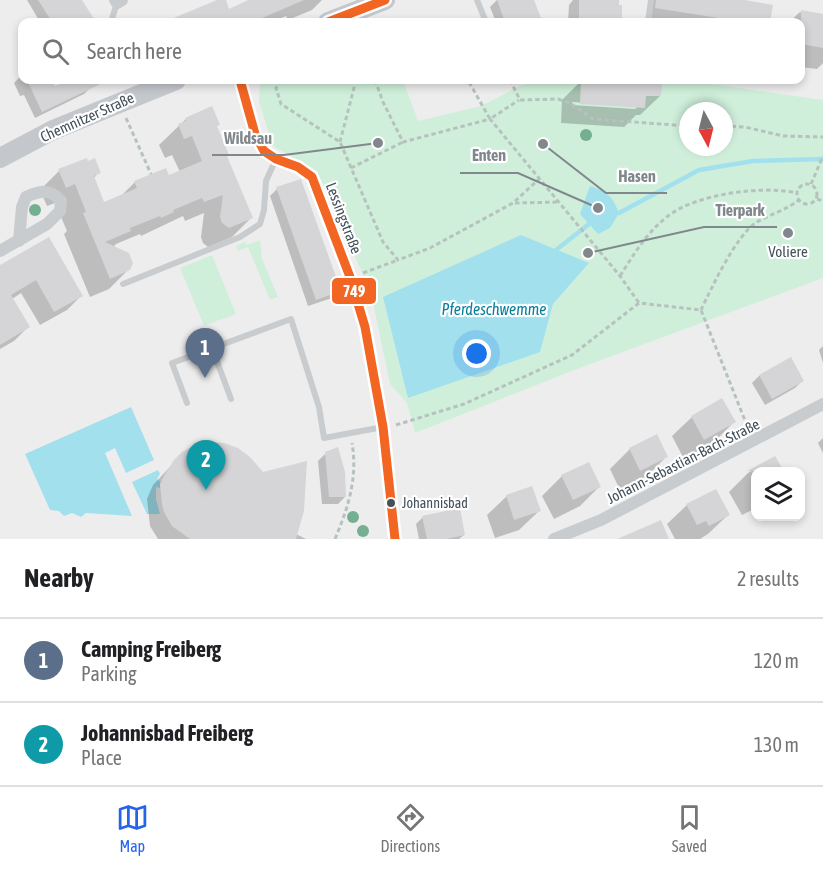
<!DOCTYPE html>
<html lang="en">
<head>
<meta charset="utf-8">
<style>
	body { margin:0; font-family:"Asap Condensed",sans-serif; background:#f6f6f6; color:#202124 }
	.controls { position:absolute; right:18px; bottom:18px; display:grid; overflow:hidden; border-radius:12px; box-shadow:0 3px 9px #0003 }
	.controls button { width:54px; height:54px; display:grid; place-items:center; padding:0; border:0; border-bottom:2px solid #e0e0e0; background:#fff; color:#202124; font:30px sans-serif }
	.compass { position:absolute; left:679px; top:102px; width:54px; height:54px; border-radius:50%; background:#fff; box-shadow:0 3px 9px #0003; rotate:173deg }
	.you { position:absolute; left:477px; top:354px; width:21px; height:21px; margin:-15px; border:4px solid #fff; border-radius:50%; background:#1a73e8; box-shadow:0 0 0 9px #1a73e833 }
	.badge { display:grid; place-items:center; width:39px; height:39px; border-radius:50%; background:#2563eb; color:#fff; font-size:20px; font-weight:700 }
	.pin { position:absolute; translate:-50% -50px; filter:drop-shadow(0 2px 3px #0008) }
	.pin::after { content:''; position:absolute; top:32px; width:21px; height:18px; background:inherit; clip-path:polygon(0 0,100% 0,50% 100%) }
	.list { margin:0; padding:0; list-style:none }
	h2 { display:flex; justify-content:space-between; align-items:center; height:78px; margin:0; padding:0 24px; font-size:26px }
	h2 small { font-size:20px; font-weight:400; color:#757577 }
	.list li { display:grid; grid-template-columns:39px 1fr auto; gap:18px; align-items:center; box-sizing:border-box; height:84px; padding:0 24px; border-top:2px solid #e0e0e0 }
	.list b { display:block; font-size:22px; white-space:nowrap }
	.list p { margin:0; font-size:20px; white-space:nowrap; color:#757577 }
	.list em { font-size:20px; font-style:normal; color:#757577 }
	.icon { flex:none; width:33px; height:33px; fill:none; stroke:currentColor; stroke-width:2; stroke-linecap:round; stroke-linejoin:round }
	.map { position:relative; flex:none; width:823px; height:539px; overflow:hidden }
	.search { position:absolute; background:#fff; box-shadow:0 3px 9px #0003; left:18px; right:18px; top:18px; height:66px; display:flex; align-items:center; gap:15px; box-sizing:border-box; padding:0 21px; border-radius:12px; color:#757577; font-size:22px }
	.sheet { height:246px; background:#fff }
	nav { display:flex; justify-content:space-around; align-items:center; box-sizing:border-box; height:84px; border-top:2px solid #e0e0e0; background:#fff; font-size:16px; color:#757577 }
	nav a { display:grid; justify-items:center; gap:3px }
	nav .on { color:#2563eb }
	.map>svg:first-child { display:block }
</style>
</head>
<body>
<div class="map">
<svg width="823" height="539" viewBox="0 0 823 539">
	<rect width="100%" height="100%" fill="#eeeded"/>
	<g fill="#d0efdb" fill-rule="evenodd">
		<path d="M 260,80 L 403,80 L 418,121 L 481,106 L 522,85 L 557,80 L 683,80 L 823,100 L 823,278 L 577,369 L 415,433 L 407,403 L 390,384 L 371,293 L 317,171 L 273,146 L 259,102 ZM 688,111 L 724,111 L 724,147 L 688,147 Z"/>
		<polygon points="260,240 262,259 278,297 270,300 248,247 238,251 236,246 245,242 247,245"/>
		<polygon points="212,255 236,314 204,326 180,268"/>
	</g>
	<g fill="#a2e0ee">
		<path d="M 590,186 C 608,192 612,196 619,213 L 610,228 L 598,234 L 580,214 Z"/>
		<polygon points="521,235 589,263 553,304 540,352 408,398 383,297"/>
		<polygon points="131,407 154,460 126,473 115,448 105,453 132,516 86,513 81,517 72,513 64,516 59,511 50,510 25,454"/>
		<polygon points="158,470 160,474 157,479 161,482 160,488 156,487 156,499 160,514 147,514 132,482"/>
	</g>
	<g fill="#0003" fill-rule="evenodd">
		<polygon points="27,0 81,0 94,22 40,22"/>
		<polygon points="221,0 224,0 228,11 251,0 322,0 312,10 288,20 286,16 272,22 169,22"/>
		<polygon points="497,0 533,0 539,17 534,22 496,22 490,7"/>
		<polygon points="573,0 617,0 617,6 621,6 620,22 568,22 569,5"/>
		<polygon points="649,0 736,0 771,6 768,22 645,22"/>
		<polygon points="800,12 823,16 823,63 817,69 800,67 800,22 789,22"/>
		<polygon points="22,75 22,80 50,80 54,88 71,80 88,80 91,87 84,94 35,118 24,95 20,96 14,83"/>
		<path d="M 582,80 L 660,96 L 640,115 L 636,115 L 624,127 L 561,123 L 562,100 ZM 572,102 L 638,106 L 635,109 L 572,105 Z"/>
		<polygon points="186,119 216,126 226,156 251,218 232,237 208,247 203,243 201,237 204,213 185,221 183,216 141,236 140,234 116,244 113,247 129,269 109,289 90,297 64,234 67,231 55,203 47,206 40,190 59,171 99,172 93,179 104,204 121,196 135,182 168,177 180,172 172,155 165,158 159,145"/>
		<polygon points="277,189 339,291 332,298 308,306 270,196"/>
		<polygon points="0,267 81,296 67,310 40,325 21,293 12,299 28,327 14,341 0,349"/>
		<polygon points="823,346 823,363 819,350"/>
		<polygon points="790,359 802,381 795,388 765,405 752,383 759,376"/>
		<polygon points="692,417 734,422 715,441 684,459 672,436"/>
		<polygon points="823,438 823,453 818,443"/>
		<polygon points="630,449 666,457 646,477 620,490 610,469"/>
		<polygon points="183,453 296,534 306,539 158,539 150,526 147,499 153,485"/>
		<polygon points="325,454 345,497 338,504 322,504 318,461"/>
		<polygon points="774,458 782,472 756,472 756,508 742,515 729,492 748,473"/>
		<polygon points="562,476 599,487 580,506 554,519 542,496"/>
		<polygon points="507,496 539,511 519,530 495,538 487,515"/>
		<polygon points="687,505 728,515 708,534 700,539 675,539 667,524"/>
		<polygon points="423,517 464,535 459,539 419,539 416,524"/>
	</g>
	<g fill="none" stroke-linecap="round" stroke-linejoin="round">
		<g stroke="#a2e0ee" stroke-width="4.5">
			<polyline points="619,213 699,170 753,161 823,159"/>
			<polyline points="556,250 589,224"/>
		</g>
	</g>
	<g fill="#d5d5d7">
		<polygon points="38,0 82,0 96,22 52,22"/>
		<polygon points="217,0 226,0 229,9 248,0 304,0 253,22 164,22"/>
		<polygon points="497,0 534,0 541,18 528,22 505,22"/>
		<polygon points="579,0 619,0 619,5 622,5 622,22 579,22"/>
		<polygon points="656,0 745,0 773,5 770,22 724,22 725,19 655,8"/>
		<polygon points="801,10 823,14 823,48 801,44"/>
		<polygon points="27,80 52,80 55,86 68,80 109,80 42,112"/>
		<polygon points="581,80 662,84 661,96 646,96 645,108 580,104"/>
		<polygon points="212,106 220,125 217,126 229,155 227,156 253,218 229,228 222,223 220,217 223,195 204,202 202,198 173,210 174,212 161,218 160,216 130,228 131,231 105,242 129,253 133,263 130,270 110,279 83,213 86,212 75,184 66,188 58,169 87,158 88,161 95,158 101,173 94,176 104,202 137,188 134,181 166,168 169,175 202,161 192,136 184,139 178,124 186,121 185,118"/>
		<polygon points="301,179 341,291 316,300 276,187"/>
		<polygon points="49,237 83,296 54,312 36,280 11,295 30,327 0,345 0,265"/>
		<polygon points="791,357 804,381 772,399 759,375"/>
		<polygon points="722,398 736,422 704,440 691,416"/>
		<polygon points="657,434 668,457 640,471 629,448"/>
		<polygon points="206,442 224,443 238,448 250,457 263,472 307,461 304,511 296,539 190,539 172,526 164,512 162,504 160,484 164,476 174,460 182,452 191,447"/>
		<polygon points="338,447 345,472 346,497 329,497 325,452"/>
		<polygon points="775,456 784,471 747,471"/>
		<polygon points="589,462 601,487 573,500 561,475"/>
		<polygon points="532,486 541,511 514,520 506,495"/>
		<polygon points="716,489 730,515 709,526 706,521 697,525 686,504"/>
		<polygon points="460,508 465,535 446,539 427,539 422,516"/>
		<polygon points="661,520 669,539 617,539"/>
	</g>
	<g fill="none" stroke-linecap="round" stroke-linejoin="round">
		<g stroke="#b6c2be" stroke-width="3" stroke-dasharray="4.5 3" stroke-linecap="butt">
			<polyline points="281,80 276,88 281,104 340,142 383,242 398,260 430,248 513,203 539,179"/>
			<polyline points="375,80 383,102 403,142 490,119 620,276 639,303"/>
			<polyline points="476,80 469,82 490,119 519,100"/>
			<polyline points="510,80 520,100 558,99 570,103 593,119 688,126"/>
			<polyline points="126,118 151,174"/>
			<polyline points="724,126 745,127 783,136 823,137"/>
			<polyline points="340,142 356,80"/>
			<polyline points="351,168 403,142"/>
			<circle cx="807" cy="194" r="10"/>
			<polyline points="811,184 823,156"/>
			<polyline points="817,199 823,201"/>
			<polyline points="515,203 559,202"/>
			<polyline points="363,273 398,260"/>
			<path d="M 620,276 C 634,254 647,232 668,216 C 696,194 763,185 797,193"/>
			<path d="M 701,310 C 712,287 736,235 757,222 C 771,214 786,210 799,200"/>
			<polyline points="396,425 464,404 572,355 639,303 701,310 748,428"/>
			<path d="M 335,539 C 348,508 358,478 352,443"/>
		</g>
		<g stroke="#c9ccce" stroke-width="6">
			<polyline points="477,0 486,22"/>
			<polyline points="111,22 117,3"/>
			<polyline points="648,22 651,0"/>
			<polyline points="123,284 240,237 260,224 264,210 266,181 276,159"/>
			<polyline points="212,348 231,399"/>
			<polyline points="187,403 172,363 291,319 319,407 324,438 383,427"/>
		</g>
		<g stroke="#c9ccce" stroke-width="12">
			<polyline points="115,0 117,3 122,0"/>
			<polyline points="240,80 255,134 264,151 276,159 298,167 312,177 350,277 365,327 383,427 395,539"/>
			<path d="M 0,251 L 47,224 L 60,211 L 61,201 C 50,188 39,191 26,197 L 22,207 L 19,241"/>
			<polyline points="554,539 601,520 823,404"/>
		</g>
		<g stroke="#c4c8cc" stroke-width="20">
			<polyline points="328,22 385,0"/>
			<polyline points="0,158 53,130 176,80"/>
		</g>
		<g stroke="#fff" stroke-width="14">
			<g id="bus-1">
				<polyline points="328,22 385,0"/>
				<polyline points="240,80 255,134 264,151 276,159 298,167 312,177 350,277 365,327 383,427 395,539"/>
			</g>
		</g>
		<use href="#bus-1" stroke="#f26522" stroke-width="9"/>
	</g>
	<g fill="#75af91">
		<circle cx="586" cy="135" r="6"/>
		<circle cx="35" cy="210" r="6"/>
		<circle cx="353" cy="517" r="6"/>
		<circle cx="363" cy="531" r="6"/>
	</g>
	<circle fill="#80878d" stroke="#fff" stroke-width="2" cx="788" cy="233" r="6"/>
	<circle fill="#44505a" stroke="#fff" stroke-width="2" cx="391" cy="503" r="5"/>
	<g text-anchor="middle" dominant-baseline="central" stroke-width="4.5" stroke-linejoin="round" paint-order="stroke">
		<g font-size="14" fill="#44505a" stroke="#fff" text-anchor="start">
			<text x="402" y="503">Johannisbad</text>
		</g>
		<g font-size="15" fill="#44505a" stroke="#fff">
			<text transform="translate(87 117) rotate(-24)">Chemnitzer Straße</text>
			<text transform="translate(344 218) rotate(69)">Lessingstraße</text>
			<text transform="translate(683 461) rotate(-27)">Johann-Sebastian-Bach-Straße</text>
		</g>
		<g font-size="15" fill="#44505a" stroke="#fff">
			<text x="788" y="251">Voliere</text>
		</g>
		<g font-size="16" font-style="italic" fill="#077f9b" stroke="#fff">
			<text x="494" y="309">Pferdeschwemme</text>
		</g>
	</g>
	<path fill="none" stroke="#80878d" stroke-width="2" d="M378 143L284 155H212M598 208L518 173H460M543 144L606 193H667M588 253L704 227H777"/>
	<g fill="#80878d" stroke="#fff" stroke-width="2">
		<circle cx="378" cy="143" r="6"/>
		<circle cx="598" cy="208" r="6"/>
		<circle cx="543" cy="144" r="6"/>
		<circle cx="588" cy="253" r="6"/>
	</g>
	<g font-size="16" text-anchor="middle" font-weight="bold" fill="#80878d" stroke="#fff" stroke-width="4.5" stroke-linejoin="round" paint-order="stroke">
		<text x="248" y="144">Wildsau</text>
		<text x="489" y="161">Enten</text>
		<text x="637" y="182">Hasen</text>
		<text x="740" y="216">Tierpark</text>
	</g>
	<rect stroke="#fff" stroke-width="2" x="331" y="277" width="46" height="28" rx="6" fill="#f26522"/>
	<g font-size="16" text-anchor="middle" font-weight="bold" fill="#fff">
		<text x="354" y="297">749</text>
	</g>
</svg>
<div class="controls">
<button><svg class="icon" aria-label="layers" viewBox="0 0 24 24"><path d="M12 4l9 5-9 5-9-5zM3 14l9 5 9-5"/></svg></button>
</div>
<svg class="compass" viewBox="-18 -18 36 36"><path d="M0-13l5 13h-10z" fill="#e53935"/><path d="M0 13l5-13h-10z" fill="#757577"/></svg>
<div class="you"></div>
<div class="pin badge" style="left:205px;top:378px;background:#5c6f8a">1</div>
<div class="pin badge" style="left:206px;top:490px;background:#0f9aa8">2</div>
<div class="search"><svg class="icon" aria-label="search" viewBox="0 0 24 24"><circle cx="10" cy="10" r="6"/><path d="M15 15l6 6"/></svg>Search here</div>
</div>
<section class="sheet">
<h2>Nearby<small>2 results</small></h2>
<ul class="list">
<li><span class="badge" style="background:#5c6f8a">1</span><div><b>Camping Freiberg</b><p>Parking</p></div><em>120 m</em></li>
<li><span class="badge" style="background:#0f9aa8">2</span><div><b>Johannisbad Freiberg</b><p>Place</p></div><em>130 m</em></li>
</ul>
</section>
<nav>
<a class="on"><svg class="icon" aria-label="map" viewBox="0 0 24 24"><path d="M3 6l6-2 6 2 6-2v14l-6 2-6-2-6 2zM9 4v14M15 6v14"/></svg>Map</a>
<a><svg class="icon" aria-label="directions" viewBox="0 0 24 24"><path d="M12 3l9 9-9 9-9-9zM9 14v-3h6M13 9l2 2-2 2"/></svg>Directions</a>
<a><svg class="icon" aria-label="saved" viewBox="0 0 24 24"><path d="M7 4h10v16l-5-4-5 4z"/></svg>Saved</a>
</nav>
</body>
</html>
